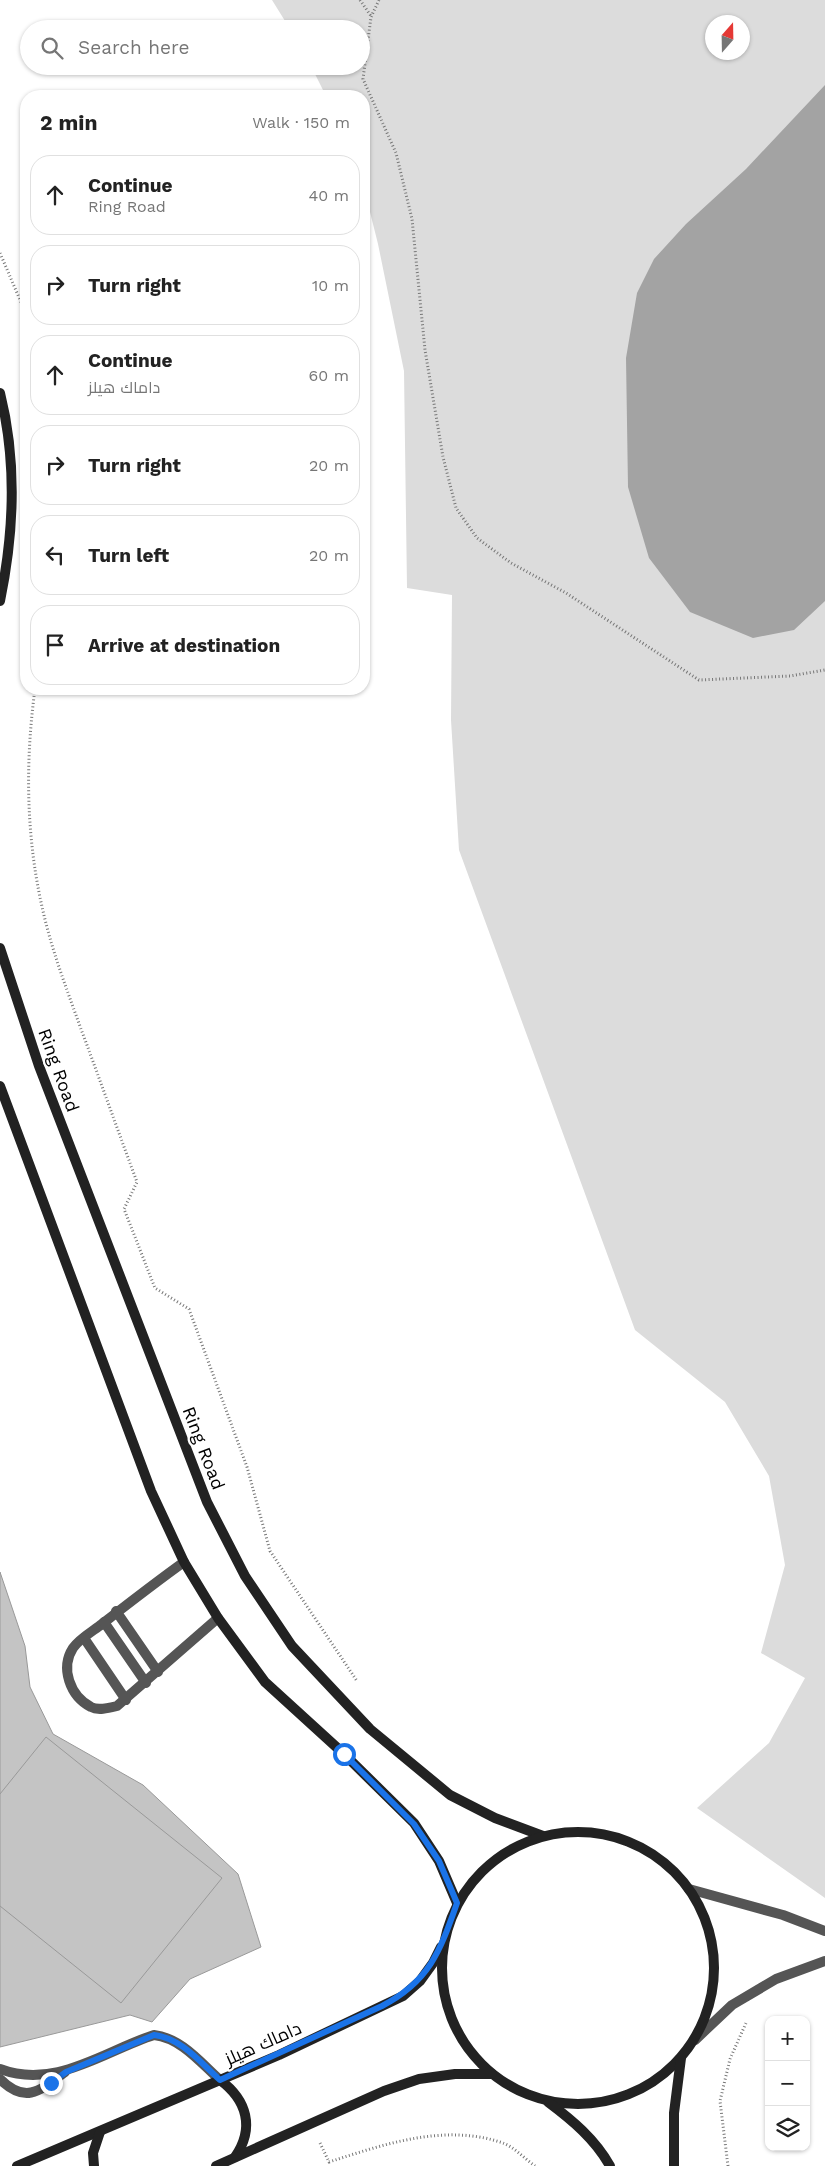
<!DOCTYPE html>
<html lang="en">
<head>
<meta charset="utf-8">
<style>
	body { margin:0; font-family:"Work Sans",Cairo,sans-serif; background:#f2f2f2; color:#222 }
	.controls { position:absolute; right:15px; bottom:15px; display:grid; overflow:hidden; border-radius:10px; box-shadow:0 1px 4px #0004 }
	.controls button { width:45px; height:45px; display:grid; place-items:center; padding:0; border:0; border-bottom:1px solid #e0e0e0; background:#fff; color:#222; font:25px sans-serif }
	.compass { position:absolute; left:705px; top:15px; width:45px; height:45px; border-radius:50%; background:#fff; box-shadow:0 1px 4px #0004; rotate:20deg }
	.stop { position:absolute; width:15px; height:15px; margin:-11px; border:4px solid #1a73e8; border-radius:50%; background:#fff }
	.stop.end { background:#1a73e8; border-color:#fff; box-shadow:0 1px 5px #0008 }
	.list { margin:0; padding:0; list-style:none }
	h2 { display:flex; justify-content:space-between; align-items:center; height:65px; margin:0; padding:0 20px; font-size:21px }
	h2 small { font-size:16px; font-weight:400; color:#767676 }
	.list li { display:grid; grid-template-columns:32px 1fr auto; gap:15px; align-items:center; box-sizing:border-box; height:80px; margin:0 10px 10px; padding:0 10px; border:1px solid #e0e0e0; border-radius:20px }
	.list b { display:block; font-size:19px; white-space:nowrap }
	.list p { margin:0; font-size:16px; white-space:nowrap; color:#767676 }
	.list em { font-size:16px; font-style:normal; color:#767676 }
	.icon { flex:none; width:28px; height:28px; fill:none; stroke:currentColor; stroke-width:2; stroke-linecap:round; stroke-linejoin:round }
	.map { position:relative; flex:none; width:825px; height:2166px; overflow:hidden }
	.search { position:absolute; background:#fff; box-shadow:0 1px 4px #0004; left:20px; top:20px; width:350px; height:55px; display:flex; align-items:center; gap:12px; box-sizing:border-box; padding:0 18px; border-radius:28px; color:#767676; font-size:19px }
	.panel { position:absolute; background:#fff; box-shadow:0 1px 4px #0004; left:20px; top:90px; width:350px; height:605px; border-radius:20px }
	.map>svg:first-child { display:block }
</style>
</head>
<body>
<div class="map">
<svg width="825" height="2166" viewBox="0 0 825 2166">
	<rect width="100%" height="100%" fill="#fff"/>
	<path fill="#dcdcdc" fill-rule="evenodd" d="M 272,0 L 825,0 L 825,1898 L 697,1808 L 769,1743 L 805,1678 L 761,1653 L 785,1565 L 769,1476 L 725,1402 L 635,1330 L 459,850 L 451,720 L 452,595 L 407,588 L 404,371 L 378,244 L 364,188 L 364,96 L 326,96 L 311,66 L 361,66 L 361,29 L 290,29 ZM 712,22 L 742,22 L 742,52 L 712,52 Z"/>
	<polygon fill="#a3a3a3" points="825,85 825,601 794,630 753,638 690,612 649,558 628,487 626,358 637,293 654,259 686,224 746,169"/>
	<g fill="#c4c4c4" stroke="#999">
		<polygon points="0,1572 25,1646 30,1687 53,1734 143,1785 238,1874 261,1947 190,1979 152,2022 130,2015 0,2047"/>
		<polygon points="46,1737 222,1878 121,2003 0,1906 0,1794"/>
	</g>
	<g fill="none" stroke-linecap="round" stroke-linejoin="round">
		<g stroke="#777" stroke-width="3" stroke-dasharray="1 2.5" stroke-linecap="butt">
			<polyline points="360,0 371,16"/>
			<polyline points="379,0 371,17 363,79 396,153 412,219 425,350 443,457 456,508 477,538 511,563 566,593 699,680 790,676 825,670"/>
			<polyline points="0,253 26,314"/>
			<path d="M 35,689 C 25,763 26,838 43,911 C 52,951 67,990 81,1029 C 100,1080 118,1131 137,1182 L 124,1209 L 155,1288 L 189,1309 L 247,1467 L 270,1551 L 357,1681"/>
			<path d="M 320,2143 L 329,2162 C 385,2144 445,2123 503,2143 C 514,2147 525,2159 535,2166"/>
			<polyline points="728,2166 720,2101 730,2059 746,2023"/>
		</g>
		<g stroke="#555" stroke-width="10">
			<path d="M 184,1562 C 156,1582 129,1603 102,1624 C 93,1631 79,1639 73,1648 C 60,1668 70,1696 91,1707 C 98,1711 109,1708 117,1706 L 218,1618"/>
			<polyline points="116,1611 158,1672"/>
			<polyline points="104,1622 146,1683"/>
			<polyline points="84,1638 126,1700"/>
			<path d="M 0,2069 C 55,2090 104,2051 154,2035 C 181,2038 200,2062 220,2080"/>
			<path d="M 0,2079 C 26,2105 41,2090 65,2072"/>
		</g>
		<g stroke="#555" stroke-width="10">
			<polyline points="689,1889 783,1915 825,1931"/>
			<polyline points="695,2040 732,2005 776,1979 825,1961"/>
		</g>
		<g stroke="#222" stroke-width="10">
			<path d="M 0,393 C 17,461 14,533 0,601"/>
			<polyline points="0,948 39,1066 207,1502 245,1576 292,1646 370,1729 450,1795 495,1818 543,1836"/>
			<polyline points="0,1086 151,1491 184,1562 218,1618 265,1682 344,1754 414,1823 439,1861 457,1903"/>
			<circle cx="578" cy="1968" r="136"/>
			<path d="M 220,2080 C 247,2100 255,2128 235,2157"/>
			<path d="M 548,2102 C 572,2120 595,2139 610,2166"/>
			<polyline points="17,2166 279,2055 382,2006 403,1996 420,1981 433,1963 441,1947"/>
			<polyline points="94,2166 93,2153 100,2132"/>
			<polyline points="216,2166 384,2091 419,2079 455,2074 492,2074"/>
			<polyline points="674,2166 674,2113 681,2058"/>
		</g>
	</g>
	<g fill="none" stroke-linecap="round" stroke-linejoin="round">
		<path stroke="#1a73e8" stroke-width="6" d="M 51,2083 L 66,2072 L 154,2035 C 181,2038 200,2062 220,2080 L 382,2006 C 430,1981 440,1951 457,1903 L 439,1861 L 414,1824 L 344,1754"/>
	</g>
	<g text-anchor="middle" dominant-baseline="central" stroke-width="4.5" stroke-linejoin="round" paint-order="stroke">
		<g font-size="18" fill="#000" stroke="#fff">
			<text transform="translate(59 1070) rotate(70)">Ring Road</text>
			<text transform="translate(204 1448) rotate(69)">Ring Road</text>
			<text transform="translate(263 2043) rotate(-24)">داماك هيلز</text>
		</g>
	</g>
</svg>
<div class="controls">
<button>+</button>
<button>−</button>
<button><svg class="icon" aria-label="layers" viewBox="0 0 24 24"><path d="M12 4l9 5-9 5-9-5zM3 14l9 5 9-5"/></svg></button>
</div>
<svg class="compass" viewBox="-18 -18 36 36"><path d="M0-13l5 13h-10z" fill="#e53935"/><path d="M0 13l5-13h-10z" fill="#767676"/></svg>
<div class="stop" style="left:344px;top:1754px"></div>
<div class="stop end" style="left:51px;top:2083px"></div>
<div class="search"><svg class="icon" aria-label="search" viewBox="0 0 24 24"><circle cx="10" cy="10" r="6"/><path d="M15 15l6 6"/></svg>Search here</div>
<section class="panel">
<h2>2 min<small>Walk · 150 m</small></h2>
<ul class="list">
<li><svg class="icon" aria-label="ahead" viewBox="0 0 24 24"><path d="M12 20V5M6 11l6-6 6 6"/></svg><div><b>Continue</b><p>Ring Road</p></div><em>40 m</em></li>
<li><svg class="icon" aria-label="right" viewBox="0 0 24 24"><path d="M7 20v-9h11M14 6l5 5-5 5"/></svg><div><b>Turn right</b></div><em>10 m</em></li>
<li><svg class="icon" aria-label="ahead" viewBox="0 0 24 24"><path d="M12 20V5M6 11l6-6 6 6"/></svg><div><b>Continue</b><p>داماك هيلز</p></div><em>60 m</em></li>
<li><svg class="icon" aria-label="right" viewBox="0 0 24 24"><path d="M7 20v-9h11M14 6l5 5-5 5"/></svg><div><b>Turn right</b></div><em>20 m</em></li>
<li><svg class="icon" aria-label="left" viewBox="0 0 24 24"><path d="M17 20v-9H6M10 6l-5 5 5 5"/></svg><div><b>Turn left</b></div><em>20 m</em></li>
<li><svg class="icon" aria-label="arrive" viewBox="0 0 24 24"><path d="M6 21V4h12l-3 4 3 4H6"/></svg><div><b>Arrive at destination</b></div></li>
</ul>
</section>
</div>
</body>
</html>
